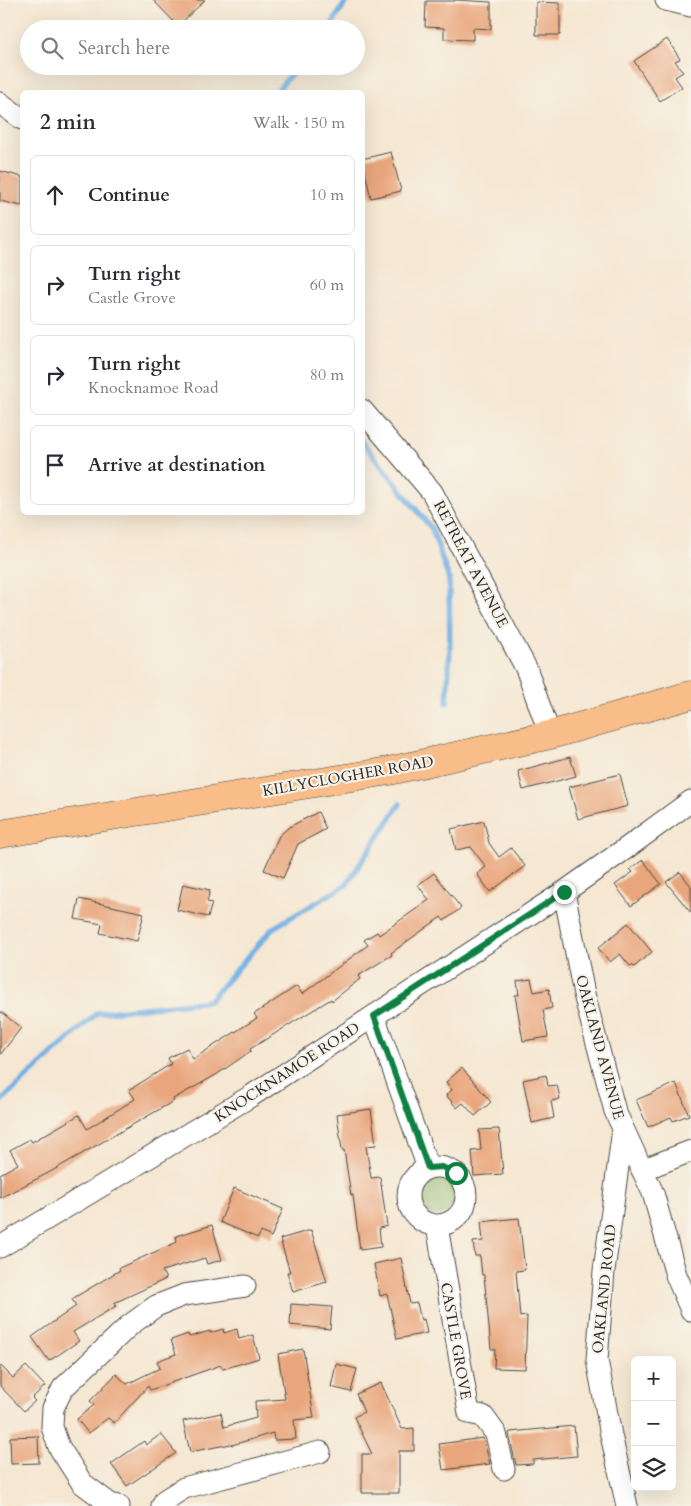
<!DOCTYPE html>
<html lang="en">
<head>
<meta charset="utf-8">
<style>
	body { margin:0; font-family:Cardo,serif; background:#f2f2f3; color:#2b2b33 }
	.controls { position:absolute; right:15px; bottom:15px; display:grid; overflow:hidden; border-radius:8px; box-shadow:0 5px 20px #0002 }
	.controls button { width:45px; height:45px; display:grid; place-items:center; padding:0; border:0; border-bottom:1px solid #e1e1e2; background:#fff; color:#2b2b33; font:25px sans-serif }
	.stop { position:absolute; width:15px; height:15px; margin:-11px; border:4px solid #0b8043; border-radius:50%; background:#fff }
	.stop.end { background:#0b8043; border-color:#fff; box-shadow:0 1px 5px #0008 }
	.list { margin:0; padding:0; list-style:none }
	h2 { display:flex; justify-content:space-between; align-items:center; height:65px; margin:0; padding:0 20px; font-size:21px }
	h2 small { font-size:16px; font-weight:400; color:#7c7c81 }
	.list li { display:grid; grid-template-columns:32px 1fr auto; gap:15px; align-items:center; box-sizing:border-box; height:80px; margin:0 10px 10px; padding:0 10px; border:1px solid #e1e1e2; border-radius:8px }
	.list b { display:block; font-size:19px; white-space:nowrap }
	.list p { margin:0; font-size:16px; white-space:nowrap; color:#7c7c81 }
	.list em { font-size:16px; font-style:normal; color:#7c7c81 }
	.icon { flex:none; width:28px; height:28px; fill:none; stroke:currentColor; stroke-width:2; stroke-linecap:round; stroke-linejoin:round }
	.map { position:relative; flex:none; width:691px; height:1506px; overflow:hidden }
	.search { position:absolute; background:#fff; box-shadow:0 5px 20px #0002; left:20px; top:20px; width:345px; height:55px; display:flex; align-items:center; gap:12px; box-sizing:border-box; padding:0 18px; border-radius:28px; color:#7c7c81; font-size:19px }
	.panel { position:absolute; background:#fff; box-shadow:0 5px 20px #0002; left:20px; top:90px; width:345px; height:425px; border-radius:8px }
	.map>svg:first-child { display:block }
</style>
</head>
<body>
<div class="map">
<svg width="691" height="1506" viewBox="0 0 691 1506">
	<rect width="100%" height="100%" fill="#f7f3e8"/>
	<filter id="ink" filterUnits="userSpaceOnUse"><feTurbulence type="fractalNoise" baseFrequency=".02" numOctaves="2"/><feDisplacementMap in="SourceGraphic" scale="10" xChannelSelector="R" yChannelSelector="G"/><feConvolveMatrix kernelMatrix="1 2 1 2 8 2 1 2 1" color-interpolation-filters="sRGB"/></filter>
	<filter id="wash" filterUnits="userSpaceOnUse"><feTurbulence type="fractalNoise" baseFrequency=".0096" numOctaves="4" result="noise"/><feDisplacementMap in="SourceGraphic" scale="20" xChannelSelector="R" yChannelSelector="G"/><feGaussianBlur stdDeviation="1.12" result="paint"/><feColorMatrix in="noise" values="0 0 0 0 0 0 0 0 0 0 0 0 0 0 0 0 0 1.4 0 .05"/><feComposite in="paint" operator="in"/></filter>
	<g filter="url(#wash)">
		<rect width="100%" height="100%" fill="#f5e7d1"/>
		<circle fill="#8bb369" stroke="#5b6f4a" cx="436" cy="1196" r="19"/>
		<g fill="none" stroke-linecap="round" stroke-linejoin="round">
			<g stroke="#72b0e4" stroke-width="5.5">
				<polyline points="329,29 347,0"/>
				<polyline points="276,92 298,66"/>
				<polyline points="362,442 432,529 449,579 450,649 447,703"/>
				<polyline points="0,1102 97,1013 209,1001 273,928 346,885 400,804"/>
			</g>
		</g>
		<g id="blocks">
			<g fill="#e9a67b">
				<polygon points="153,0 205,0 178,26"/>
				<polygon points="455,0 491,2 491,29 473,28 473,40 444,39 444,28 425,27 426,1 455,1"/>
				<polygon points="536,2 560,3 560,35 536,35"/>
				<polygon points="667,39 680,59 675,61 683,72 675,77 682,87 660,101 634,61"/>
				<polygon points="391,152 401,191 371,198 362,159"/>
				<polygon points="0,171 22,177 22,206 0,201"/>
				<polygon points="570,757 576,776 523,790 518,771"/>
				<polygon points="620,774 628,806 578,819 569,787"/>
				<polygon points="318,812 326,829 298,844 283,878 264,870 279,836 289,827"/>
				<polygon points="484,821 489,843 499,857 511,848 525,866 490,892 477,874 486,867 471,847 456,850 451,829"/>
				<polygon points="643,860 661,884 631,906 615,885 633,872 630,869"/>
				<polygon points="680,872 691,886 691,913 666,882"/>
				<polygon points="434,873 461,908 444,921 441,917 391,953 392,955 358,976 360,979 332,1001 331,999 250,1049 251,1051 216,1075 173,1099 174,1101 50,1172 0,1198 0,1174 18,1164 10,1150 30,1139 32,1142 79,1115 87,1129 135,1099 129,1090 171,1064 168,1058 187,1048 193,1059 257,1018 254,1014 297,986 302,994 368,945 364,940 377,932 379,935 429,900 418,885"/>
				<polygon points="183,884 210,890 207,902 212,903 208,917 177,910"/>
				<polygon points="79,899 144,913 137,941 100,933 102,924 75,919"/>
				<polygon points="628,923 652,952 634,967 632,965 630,966 620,954 610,962 598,948"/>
				<polygon points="531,979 534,992 549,989 552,1008 543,1010 548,1037 523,1041 515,995 519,995 517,981"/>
				<polygon points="0,1011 21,1028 0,1055"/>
				<polygon points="462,1068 491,1102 475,1116 463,1103 457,1108 446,1095 452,1090 446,1082"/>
				<polygon points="546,1075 548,1086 557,1085 560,1099 551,1101 554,1118 532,1123 523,1080"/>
				<polygon points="676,1083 689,1115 673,1121 671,1117 648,1127 636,1100"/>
				<polygon points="371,1109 376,1145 366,1146 371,1178 380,1177 387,1226 379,1228 381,1247 360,1250 353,1195 351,1195 344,1150 342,1150 337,1114"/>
				<polygon points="499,1129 503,1174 474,1176 472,1151 481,1150 479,1130"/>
				<polygon points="234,1188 283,1209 271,1237 261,1232 258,1238 220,1222"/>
				<polygon points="519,1218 525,1270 516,1271 520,1317 527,1316 525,1369 494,1368 495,1349 491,1349 484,1275 482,1275 480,1256 475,1256 473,1242 483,1241 481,1222"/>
				<polygon points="212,1225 222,1260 207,1264 205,1258 162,1271 166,1279 114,1303 116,1306 73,1332 79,1341 49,1361 32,1337 76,1306 72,1299 120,1270 119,1268 177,1242 176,1236"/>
				<polygon points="311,1230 327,1282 293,1292 287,1272 290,1272 280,1239"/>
				<polygon points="401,1258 410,1304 417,1303 421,1320 424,1319 427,1333 397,1339 387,1294 380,1296 374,1264"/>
				<polygon points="291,1304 332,1307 330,1329 290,1325"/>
				<polygon points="223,1329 224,1333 237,1329 239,1339 253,1335 259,1358 223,1369 221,1365 150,1390 148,1386 114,1423 108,1418 88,1433 77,1419 94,1405 90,1401 116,1374 127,1384 160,1368 157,1361 176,1354 171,1340 188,1334 189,1337 210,1331 210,1333"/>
				<polygon points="303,1349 314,1418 294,1420 296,1439 274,1440 273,1433 232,1445 231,1444 190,1452 183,1421 221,1413 224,1427 256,1418 255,1401 285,1399 278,1354"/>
				<polygon points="336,1364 357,1369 351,1392 331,1387"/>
				<polygon points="0,1365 13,1378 26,1366 45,1386 32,1398 35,1401 24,1411 0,1386"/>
				<polygon points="381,1383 402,1429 414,1428 414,1451 399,1451 399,1493 362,1493 362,1454 372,1454 354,1417 364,1412 356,1394"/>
				<polygon points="574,1426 577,1456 533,1460 533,1464 516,1465 509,1434 510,1432"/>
				<polygon points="161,1434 176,1453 127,1486 111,1464 144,1441 146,1445"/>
				<polygon points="38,1436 39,1463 11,1464 10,1437"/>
				<polygon points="483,1438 490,1464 443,1470 439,1444"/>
			</g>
		</g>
	</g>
	<g filter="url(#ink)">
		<use href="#blocks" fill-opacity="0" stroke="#494744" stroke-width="1"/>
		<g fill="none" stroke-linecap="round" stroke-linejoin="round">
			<g stroke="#494744" stroke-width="23">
				<g id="street">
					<polyline points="666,0 691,6"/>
					<polyline points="0,103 22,119"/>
					<polyline points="362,410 432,492 526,668 550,735"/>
					<polyline points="564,892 584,994 615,1111 653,1193 676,1275 691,1310"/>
					<polyline points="374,1016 428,1168"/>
					<polyline points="623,1129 604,1271 597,1360 611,1435 627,1506"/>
					<circle cx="437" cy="1196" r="29"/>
					<polyline points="642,1170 691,1151"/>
					<polyline points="437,1226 469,1413 483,1416 496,1434 504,1469"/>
					<polyline points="0,1247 251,1096 564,892 628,847 691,801"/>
					<polyline points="119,1506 110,1504 82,1483 59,1447 52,1427 53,1408 63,1388 130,1325 156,1306 184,1295 245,1286"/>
					<polyline points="162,1506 165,1500 184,1488 320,1452"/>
				</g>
			</g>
			<g stroke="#494744" stroke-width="29">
				<polyline id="highway" points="0,834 389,771 550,735 691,695"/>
			</g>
			<use href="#street" stroke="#fff" stroke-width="21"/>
			<use href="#highway" stroke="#f8bd88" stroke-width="28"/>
		</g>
	</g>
	<g fill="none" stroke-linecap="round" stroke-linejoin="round" filter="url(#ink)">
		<polyline stroke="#0b8043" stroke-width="6" points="456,1173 442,1167 428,1168 374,1016 564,892"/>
	</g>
	<g text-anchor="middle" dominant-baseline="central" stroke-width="4.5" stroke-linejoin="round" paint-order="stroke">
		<g font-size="15" fill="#2b2b2b" stroke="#f7f3e8">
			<text transform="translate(471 564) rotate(62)">RETREAT AVENUE</text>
			<text transform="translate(348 776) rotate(-10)">KILLYCLOGHER ROAD</text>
			<text transform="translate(600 1047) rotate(75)">OAKLAND AVENUE</text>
			<text transform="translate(287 1072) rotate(-33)">KNOCKNAMOE ROAD</text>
			<text transform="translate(604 1289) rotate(-84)">OAKLAND ROAD</text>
			<text transform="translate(456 1341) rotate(80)">CASTLE GROVE</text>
		</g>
	</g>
</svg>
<div class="controls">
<button>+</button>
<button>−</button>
<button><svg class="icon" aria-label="layers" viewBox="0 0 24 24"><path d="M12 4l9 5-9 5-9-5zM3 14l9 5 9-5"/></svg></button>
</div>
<div class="stop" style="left:456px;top:1173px"></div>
<div class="stop end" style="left:564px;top:892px"></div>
<div class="search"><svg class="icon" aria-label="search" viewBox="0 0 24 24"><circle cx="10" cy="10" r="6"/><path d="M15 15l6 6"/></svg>Search here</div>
<section class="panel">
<h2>2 min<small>Walk · 150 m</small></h2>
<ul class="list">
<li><svg class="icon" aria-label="ahead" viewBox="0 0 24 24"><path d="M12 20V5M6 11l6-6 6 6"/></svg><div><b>Continue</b></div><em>10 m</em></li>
<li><svg class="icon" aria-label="right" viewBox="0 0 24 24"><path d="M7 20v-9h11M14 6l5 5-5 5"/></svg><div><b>Turn right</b><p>Castle Grove</p></div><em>60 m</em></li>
<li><svg class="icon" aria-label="right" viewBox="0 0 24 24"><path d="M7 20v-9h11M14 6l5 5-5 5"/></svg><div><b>Turn right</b><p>Knocknamoe Road</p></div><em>80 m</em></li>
<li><svg class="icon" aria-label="arrive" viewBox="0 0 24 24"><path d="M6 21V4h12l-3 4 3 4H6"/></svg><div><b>Arrive at destination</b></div></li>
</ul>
</section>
</div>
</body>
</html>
